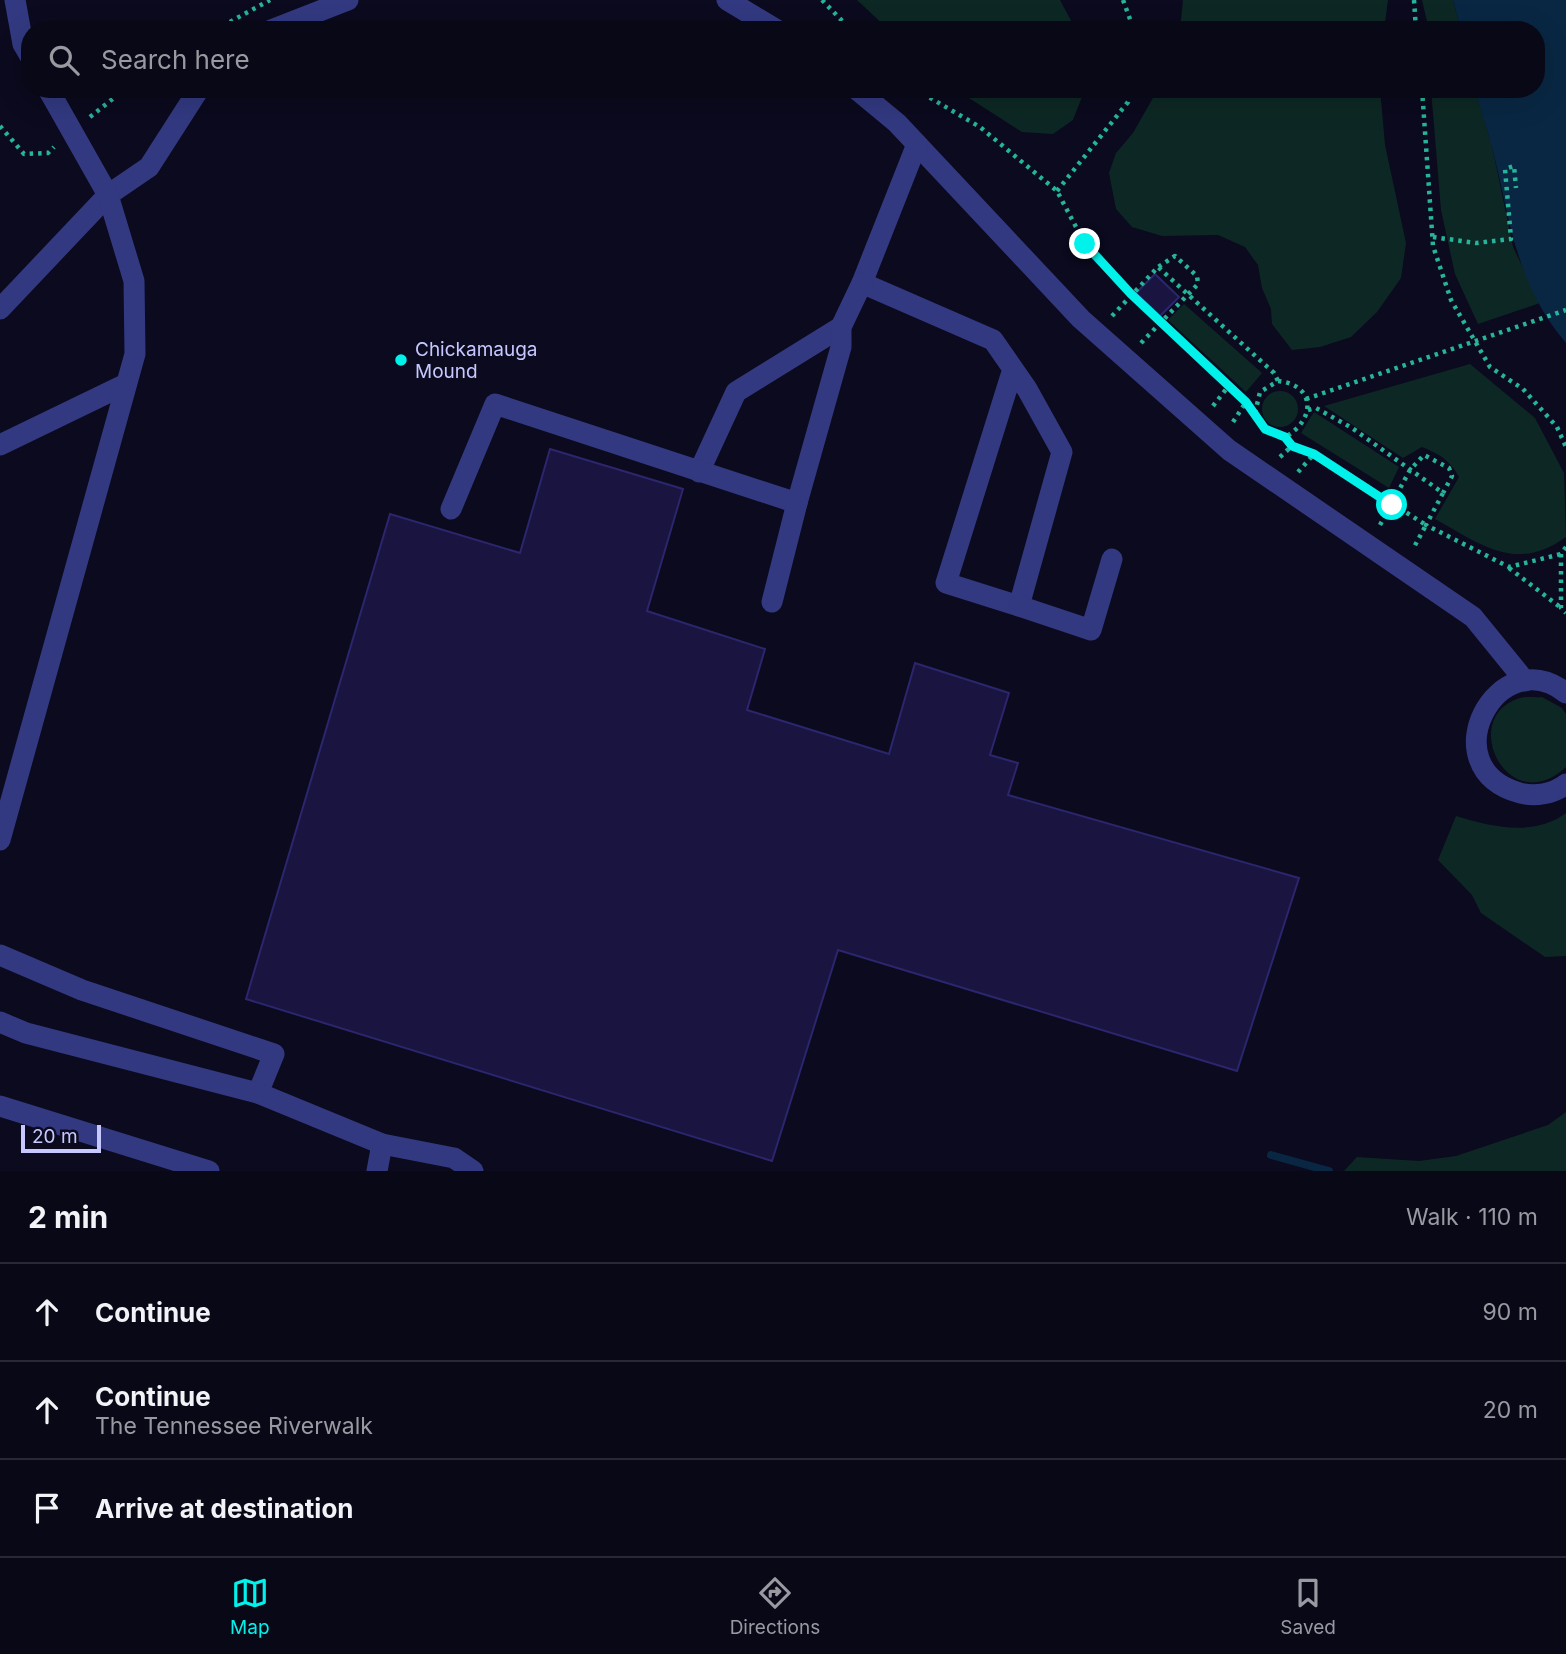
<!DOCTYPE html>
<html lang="en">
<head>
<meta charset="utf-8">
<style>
	body { margin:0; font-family:Inter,sans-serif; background:#11111f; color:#f1f3f6 }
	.scale { position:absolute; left:21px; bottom:18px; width:80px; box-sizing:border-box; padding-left:7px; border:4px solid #c7c8ff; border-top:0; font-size:19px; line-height:24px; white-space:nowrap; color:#c7c8ff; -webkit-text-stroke:5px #0b0a1e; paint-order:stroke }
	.stop { position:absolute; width:21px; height:21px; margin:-16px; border:5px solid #00f2eb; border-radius:50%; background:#fff }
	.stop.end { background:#00f2eb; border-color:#fff; box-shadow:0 2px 7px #0008 }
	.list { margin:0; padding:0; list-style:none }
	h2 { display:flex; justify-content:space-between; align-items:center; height:91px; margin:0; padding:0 28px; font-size:30px }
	h2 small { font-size:23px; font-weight:400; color:#989aa1 }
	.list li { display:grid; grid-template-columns:46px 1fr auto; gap:21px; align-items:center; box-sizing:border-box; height:98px; padding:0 28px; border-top:2px solid #292935 }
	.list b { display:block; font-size:26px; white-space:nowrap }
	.list p { margin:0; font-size:23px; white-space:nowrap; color:#989aa1 }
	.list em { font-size:23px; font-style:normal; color:#989aa1 }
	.icon { flex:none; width:38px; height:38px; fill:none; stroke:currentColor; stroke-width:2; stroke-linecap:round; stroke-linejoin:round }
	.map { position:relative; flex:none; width:1566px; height:1171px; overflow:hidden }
	.search { position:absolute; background:#080816; box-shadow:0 7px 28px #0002; left:21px; right:21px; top:21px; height:77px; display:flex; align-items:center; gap:18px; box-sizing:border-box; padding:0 24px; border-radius:28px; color:#989aa1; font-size:26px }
	.sheet { height:385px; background:#080816 }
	nav { display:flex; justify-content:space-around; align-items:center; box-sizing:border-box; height:98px; border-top:2px solid #292935; background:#080816; font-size:19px; color:#989aa1 }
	nav a { display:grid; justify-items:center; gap:4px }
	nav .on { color:#00f2eb }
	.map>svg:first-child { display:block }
</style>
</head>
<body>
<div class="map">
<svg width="1566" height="1171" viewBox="0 0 1566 1171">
	<rect width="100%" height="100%" fill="#0b0a1e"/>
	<g fill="#0d2824">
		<polygon points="857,0 1060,0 1076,30 889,30"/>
		<polygon points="1183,0 1388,0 1384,30 1180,30"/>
		<polygon points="1422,0 1453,0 1461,30 1429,30"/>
		<polygon points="955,89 1085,89 1073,120 1053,134 1022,132"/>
		<polygon points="1158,89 1380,89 1385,145 1406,243 1401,278 1377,312 1351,337 1320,347 1292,350 1272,324 1271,309 1262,288 1258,265 1245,247 1218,235 1162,236 1132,227 1116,209 1109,173 1116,153 1133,133"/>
		<polygon points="1431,89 1475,89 1492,146 1513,247 1540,303 1478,324 1455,274 1441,210"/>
		<polygon points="1184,304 1262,373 1246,392 1168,320"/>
		<path d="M 1470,364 L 1535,418 L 1564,473 L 1566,537 C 1516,573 1482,545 1435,519 L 1459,477 C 1450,460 1439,454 1422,447 L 1403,458 L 1324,406 Z"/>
		<circle cx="1280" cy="409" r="18"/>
		<polygon points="1314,412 1399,467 1389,488 1301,433"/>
		<path d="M 1542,697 L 1562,708 L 1566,714 L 1566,767 C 1508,821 1457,717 1520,698 C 1527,696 1536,698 1542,697 Z"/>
		<path d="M 1566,813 L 1566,956 L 1545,957 L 1481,913 L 1472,895 L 1438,860 L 1456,816 C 1492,827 1534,837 1566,813 Z"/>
		<polygon points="1566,1112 1566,1171 1344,1171 1357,1157 1419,1161 1456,1156 1548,1125"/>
	</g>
	<path fill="#092743" d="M 1453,0 L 1566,0 L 1566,343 C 1515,284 1510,218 1492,147 C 1487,128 1480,109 1475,89 L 1536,89 L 1536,30 L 1461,30 Z"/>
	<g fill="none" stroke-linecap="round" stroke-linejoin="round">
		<polyline stroke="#092743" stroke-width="8" points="1271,1155 1329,1171"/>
	</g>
	<g fill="#191540" stroke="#2b266d" stroke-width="2">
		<polygon points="1155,274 1179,297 1160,316 1136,293"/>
		<polygon points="550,449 683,489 647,611 765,649 747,710 889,754 915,663 1009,693 990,755 1018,763 1008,795 1299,878 1237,1071 838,950 772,1161 246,999 390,514 520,553"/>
	</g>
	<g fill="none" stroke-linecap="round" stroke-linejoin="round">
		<g stroke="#26b49a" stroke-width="4.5" stroke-dasharray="3.5 5" stroke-linecap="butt">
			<polyline points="822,0 851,30"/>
			<polyline points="1123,0 1134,30"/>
			<polyline points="1414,0 1416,30"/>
			<polyline points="215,30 270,0"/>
			<path d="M 915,89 L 980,127 L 1057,191 L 1085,244 L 1131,294 L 1246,402 L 1265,429 L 1285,437 C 1315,421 1317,385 1278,381 L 1260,392 L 1255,413"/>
			<polyline points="1422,89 1433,246 1451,300 1490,367 1523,389 1557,427 1566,447"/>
			<polyline points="90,117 125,89"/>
			<polyline points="0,126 24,154 48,153 54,147"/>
			<polyline points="1057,191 1128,102 1131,89"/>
			<polyline points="1433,237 1476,243 1511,239 1505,169 1514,166 1516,188"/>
			<polyline points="1112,316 1158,267 1274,373 1278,381"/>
			<polyline points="1141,343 1198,284 1197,276 1175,256 1158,267"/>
			<polyline points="1306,399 1566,310"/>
			<polyline points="1213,406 1227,388"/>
			<polyline points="1308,410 1316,408 1352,428 1443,493 1426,525 1509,567 1561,554"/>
			<polyline points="1233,422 1246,402"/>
			<polyline points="1285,437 1292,446 1314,454 1426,525 1413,549"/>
			<polyline points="1280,457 1292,446"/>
			<polyline points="1298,472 1314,454"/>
			<polyline points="1380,525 1410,470 1424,455 1449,468 1452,476 1443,493"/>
			<polyline points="1566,547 1561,554 1561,608 1566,613"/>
			<polyline points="1509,568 1560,607"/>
		</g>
		<g stroke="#323980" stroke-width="21">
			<polyline points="15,0 23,44 30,56"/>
			<polyline points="727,0 777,30"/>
			<polyline points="271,30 348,0"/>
			<polyline points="856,89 897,123 1081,319 1229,450 1473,617 1525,681"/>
			<polyline points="917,144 862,283 993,340 1027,389 1062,452 1019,606 946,583 1013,369"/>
			<polyline points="0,309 108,195 149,167 199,89"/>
			<polyline points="0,445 126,384"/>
			<polyline points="699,472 736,392 841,327"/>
			<polyline points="451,509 495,404 797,503 841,347 841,327 862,283"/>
			<polyline points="772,602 797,503"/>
			<polyline points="1019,606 1091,630 1112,559"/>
			<path d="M 1566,693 C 1498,639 1429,768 1520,793 C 1535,797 1553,794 1566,784"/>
			<polyline points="0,840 135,354 134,281 108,195 48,89"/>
			<polyline points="0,955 82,990 274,1054 258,1093 382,1144 377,1171"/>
			<polyline points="0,1022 26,1033 258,1093"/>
			<polyline points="0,1106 209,1171"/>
			<polyline points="382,1144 454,1158 473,1171"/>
		</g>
	</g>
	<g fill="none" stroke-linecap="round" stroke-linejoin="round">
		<polyline stroke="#00f2eb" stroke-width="9" points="1085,244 1131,294 1246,402 1265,429 1285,437 1292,446 1314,454 1392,505"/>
	</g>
	<circle fill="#00f2eb" stroke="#0b0a1e" stroke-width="2.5" cx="401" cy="360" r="7"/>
	<g text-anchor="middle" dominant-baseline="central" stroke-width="5" stroke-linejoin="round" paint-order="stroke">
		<g font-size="19" fill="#c7c8ff" stroke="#0b0a1e" text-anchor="start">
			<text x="415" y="349">Chickamauga<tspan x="415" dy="22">Mound</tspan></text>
		</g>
	</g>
</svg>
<div class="scale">20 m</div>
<div class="stop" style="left:1392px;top:505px"></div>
<div class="stop end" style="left:1085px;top:244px"></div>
<div class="search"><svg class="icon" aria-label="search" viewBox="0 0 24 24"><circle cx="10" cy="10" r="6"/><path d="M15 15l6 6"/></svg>Search here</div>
</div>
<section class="sheet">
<h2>2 min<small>Walk · 110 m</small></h2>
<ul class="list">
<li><svg class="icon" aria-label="ahead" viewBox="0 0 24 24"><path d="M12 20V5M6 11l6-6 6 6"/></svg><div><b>Continue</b></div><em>90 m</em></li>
<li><svg class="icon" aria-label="ahead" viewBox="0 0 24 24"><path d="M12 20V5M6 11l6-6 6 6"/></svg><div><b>Continue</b><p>The Tennessee Riverwalk</p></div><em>20 m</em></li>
<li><svg class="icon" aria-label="arrive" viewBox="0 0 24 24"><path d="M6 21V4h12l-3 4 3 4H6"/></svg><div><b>Arrive at destination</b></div></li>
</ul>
</section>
<nav>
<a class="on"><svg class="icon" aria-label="map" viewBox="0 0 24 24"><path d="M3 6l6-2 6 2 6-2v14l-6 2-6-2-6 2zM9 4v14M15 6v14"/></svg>Map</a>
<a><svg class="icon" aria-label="directions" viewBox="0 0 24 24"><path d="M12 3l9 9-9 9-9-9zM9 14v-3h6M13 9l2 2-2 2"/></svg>Directions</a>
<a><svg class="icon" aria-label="saved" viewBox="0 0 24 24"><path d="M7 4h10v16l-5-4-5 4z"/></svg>Saved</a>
</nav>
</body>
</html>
